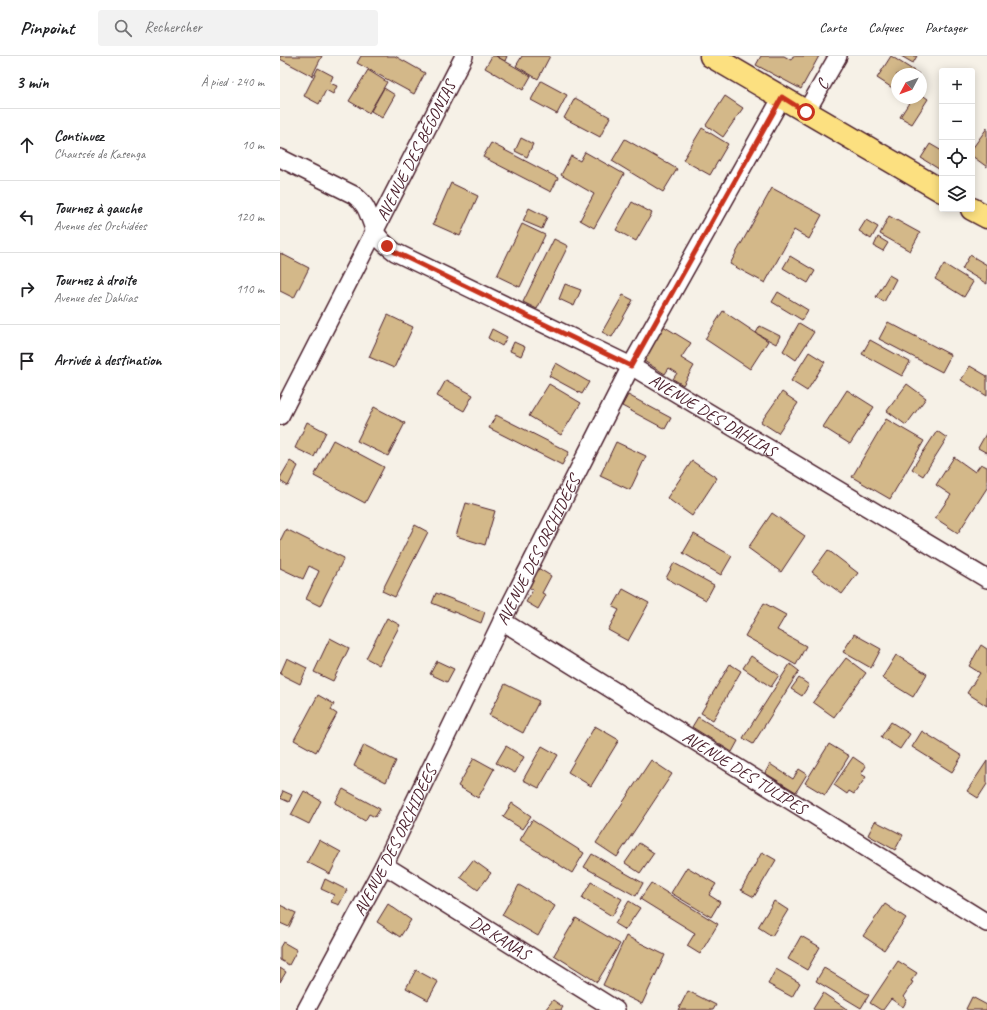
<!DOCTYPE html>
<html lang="fr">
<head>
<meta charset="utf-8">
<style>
	body { margin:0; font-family:Caveat,sans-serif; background:#f2f2f2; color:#202124 }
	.controls { position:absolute; right:12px; top:12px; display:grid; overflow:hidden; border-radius:4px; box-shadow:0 2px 10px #0003 }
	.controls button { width:36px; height:36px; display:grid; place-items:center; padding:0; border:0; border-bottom:1px solid #e0e0e0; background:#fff; color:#202124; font:20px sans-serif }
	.compass { position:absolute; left:611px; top:12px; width:36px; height:36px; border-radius:50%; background:#fff; box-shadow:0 2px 10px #0003; rotate:229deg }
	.stop { position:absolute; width:12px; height:12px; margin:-9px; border:3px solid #c8321e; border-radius:50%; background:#fff }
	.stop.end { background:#c8321e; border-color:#fff; box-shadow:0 1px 4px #0008 }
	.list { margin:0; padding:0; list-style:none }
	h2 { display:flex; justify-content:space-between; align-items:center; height:52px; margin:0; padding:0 16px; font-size:17px }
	h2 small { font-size:13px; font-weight:400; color:#757577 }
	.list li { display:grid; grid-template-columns:26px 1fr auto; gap:12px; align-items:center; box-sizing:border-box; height:72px; padding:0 16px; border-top:1px solid #e0e0e0 }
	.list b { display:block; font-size:15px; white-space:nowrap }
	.list p { margin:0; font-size:13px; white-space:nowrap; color:#757577 }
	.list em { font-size:13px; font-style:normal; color:#757577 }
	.icon { flex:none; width:22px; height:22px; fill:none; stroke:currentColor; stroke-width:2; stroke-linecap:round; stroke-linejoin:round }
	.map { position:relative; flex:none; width:707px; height:954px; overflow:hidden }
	header { display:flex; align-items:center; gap:24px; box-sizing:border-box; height:56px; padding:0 20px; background:#fff; border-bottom:1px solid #e0e0e0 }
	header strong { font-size:19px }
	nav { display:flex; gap:22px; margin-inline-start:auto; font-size:14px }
	.search { width:280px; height:36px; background:#f2f2f2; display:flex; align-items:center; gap:10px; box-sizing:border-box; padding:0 14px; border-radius:4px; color:#757577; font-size:15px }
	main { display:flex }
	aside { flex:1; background:#fff }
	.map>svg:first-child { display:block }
</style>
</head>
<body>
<header>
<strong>Pinpoint</strong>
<div class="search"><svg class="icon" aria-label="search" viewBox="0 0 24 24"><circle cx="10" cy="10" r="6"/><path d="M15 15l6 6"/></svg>Rechercher</div>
<nav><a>Carte</a><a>Calques</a><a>Partager</a></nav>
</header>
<main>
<aside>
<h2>3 min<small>À pied · 240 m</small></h2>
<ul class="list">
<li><svg class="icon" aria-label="ahead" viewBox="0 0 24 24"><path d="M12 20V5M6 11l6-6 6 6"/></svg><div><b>Continuez</b><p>Chaussée de Kasenga</p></div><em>10 m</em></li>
<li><svg class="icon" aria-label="left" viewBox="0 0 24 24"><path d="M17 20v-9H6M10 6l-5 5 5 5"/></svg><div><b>Tournez à gauche</b><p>Avenue des Orchidées</p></div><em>120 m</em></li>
<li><svg class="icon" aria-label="right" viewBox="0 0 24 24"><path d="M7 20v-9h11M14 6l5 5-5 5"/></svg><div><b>Tournez à droite</b><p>Avenue des Dahlias</p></div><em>110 m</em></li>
<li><svg class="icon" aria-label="arrive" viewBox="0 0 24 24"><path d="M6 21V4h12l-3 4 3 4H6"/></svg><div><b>Arrivée à destination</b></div></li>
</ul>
</aside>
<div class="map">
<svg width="707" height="954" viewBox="0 0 707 954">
	<rect width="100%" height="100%" fill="#f6f1e7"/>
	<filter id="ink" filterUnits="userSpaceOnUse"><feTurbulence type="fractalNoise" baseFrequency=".025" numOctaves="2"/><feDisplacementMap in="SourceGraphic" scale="8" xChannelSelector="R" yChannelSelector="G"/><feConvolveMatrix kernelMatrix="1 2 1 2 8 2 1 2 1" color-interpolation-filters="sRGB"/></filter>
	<g filter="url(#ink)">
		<g fill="#d3b889" stroke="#4a1f2b">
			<polygon points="0,0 42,0 32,20 0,3"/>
			<polygon points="81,0 115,0 145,17 134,38 77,7"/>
			<polygon points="212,0 216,0 251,20 243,34 205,12"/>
			<polygon points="216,0 227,0 225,5"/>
			<polygon points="242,0 270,0 258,23 236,10"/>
			<polygon points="481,0 504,0 511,4 513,0 539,0 521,33 476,9"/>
			<polygon points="611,0 639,18 617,18 617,35 597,22"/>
			<polygon points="621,0 637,0 633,7"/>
			<polygon points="38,12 53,20 50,27 57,30 53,38 46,34 39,48 24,40"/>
			<polygon points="88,14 107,26 89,57 69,45"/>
			<polygon points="261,25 287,39 277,58 251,44"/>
			<polygon points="104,32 115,39 102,62 91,55"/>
			<polygon points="641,38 648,43 632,68 620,61 632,42 641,42"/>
			<polygon points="445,40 463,52 443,81 426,69"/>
			<polygon points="295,42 330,61 320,81 284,62"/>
			<polygon points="422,72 448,88 430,119 403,104"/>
			<polygon points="707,72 707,111 692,100 692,93"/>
			<polygon points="241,82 253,88 247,101 235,95"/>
			<polygon points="345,83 397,113 383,136 332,105"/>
			<polygon points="211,87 278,122 271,136 203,101"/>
			<polygon points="650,88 662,95 662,115 641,102"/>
			<polygon points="305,96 344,118 314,172 300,164 314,138 281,119 291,100 300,105"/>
			<polygon points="171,127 198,140 180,180 153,168"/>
			<polygon points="492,132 542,159 529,183 514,174 485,227 450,208"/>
			<polygon points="352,146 372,157 356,185 336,174"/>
			<polygon points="249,152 267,161 262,173 243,165"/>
			<polygon points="609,160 640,177 630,195 600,178"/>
			<polygon points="586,164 598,171 591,183 579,175"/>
			<polygon points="242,168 265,179 240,231 217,220"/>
			<polygon points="598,181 608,187 603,195 594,190"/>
			<polygon points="274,183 288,190 257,253 243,246"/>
			<polygon points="0,197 29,212 14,242 0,235"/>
			<polygon points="690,199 707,209 707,228 682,213"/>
			<polygon points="510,200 535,215 528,227 503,212"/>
			<polygon points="664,208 693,226 684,241 655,223"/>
			<polygon points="609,219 616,223 604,246 596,241"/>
			<polygon points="285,228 301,234 294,250 279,243"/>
			<polygon points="498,236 528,254 522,264 492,246"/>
			<polygon points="343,239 353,244 332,281 322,276"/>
			<polygon points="443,255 488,285 470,313 425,283"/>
			<polygon points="108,259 133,271 114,312 89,301"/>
			<polygon points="608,266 671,299 662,316 599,283"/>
			<polygon points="519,267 534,276 516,304 503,295"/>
			<polygon points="380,268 411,287 401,302 414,310 403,329 393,323 397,317 389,312 385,318 359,302"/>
			<polygon points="480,270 500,280 496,288 476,277"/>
			<polygon points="212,273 227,281 222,290 208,282"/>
			<polygon points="590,284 630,306 622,320 582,298"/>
			<polygon points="234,286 245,291 241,300 230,295"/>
			<polygon points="529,296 545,306 527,335 511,325"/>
			<polygon points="276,307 309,326 302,338 269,320"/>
			<polygon points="690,310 707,320 707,340 681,324"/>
			<polygon points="166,324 193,339 184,355 157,340"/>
			<polygon points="269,328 301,347 281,379 249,360"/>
			<polygon points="627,328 646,342 626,369 607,355"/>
			<polygon points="567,334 594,351 570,388 543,371"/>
			<polygon points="502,336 518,347 498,377 481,366"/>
			<polygon points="348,339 391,362 385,373 342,350"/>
			<polygon points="94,351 125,367 108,400 77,385"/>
			<polygon points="216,359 289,396 282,409 209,372"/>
			<polygon points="606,363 644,385 610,443 572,421"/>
			<polygon points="27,366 46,376 34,401 15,392"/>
			<polygon points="657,375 667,382 643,420 632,413"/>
			<polygon points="707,376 707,397 698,392"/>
			<polygon points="53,384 104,411 85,447 34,420"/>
			<polygon points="336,386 366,400 350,434 320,420"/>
			<polygon points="674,401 695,416 701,408 707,411 707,432 678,477 655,462 671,439 656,429"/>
			<polygon points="10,405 18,410 8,430 0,425 0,422"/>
			<polygon points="412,405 437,422 412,460 387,442"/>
			<polygon points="186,447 215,455 205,489 176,480"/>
			<polygon points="492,457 525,480 501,516 468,492"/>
			<polygon points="135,469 148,476 115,541 102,535"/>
			<polygon points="6,473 64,502 40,550 26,543 39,515 29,510 23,523 0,512 0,485"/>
			<polygon points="414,478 452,500 441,519 403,497"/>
			<polygon points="548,494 578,517 562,538 532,516"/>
			<polygon points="394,507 434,529 426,544 386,522"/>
			<polygon points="258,512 271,520 262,537 266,539 258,553 246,546 253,534 247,531"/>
			<polygon points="343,533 369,547 348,585 328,574 339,554 333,551"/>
			<polygon points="156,537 205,556 201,567 152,547"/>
			<polygon points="484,547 506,559 497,574 526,590 516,609 465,580"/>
			<polygon points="107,562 120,569 99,609 86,602"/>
			<polygon points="574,578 601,593 591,612 563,596"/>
			<polygon points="50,582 69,592 53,625 34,616"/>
			<polygon points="701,589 707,593 707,650 687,637 700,617 689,610"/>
			<polygon points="616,599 647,618 633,641 602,622"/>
			<polygon points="471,600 499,619 491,631 463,612"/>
			<polygon points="7,602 27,612 20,628 0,618"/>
			<polygon points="566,602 586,617 554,661 533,646"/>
			<polygon points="157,605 174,613 167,626 150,618"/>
			<polygon points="450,608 461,615 433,664 421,657"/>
			<polygon points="510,608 519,615 473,688 463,682"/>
			<polygon points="519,622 529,629 522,640 511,633"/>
			<polygon points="225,628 259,645 243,677 209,659"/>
			<polygon points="38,639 54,648 51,654 57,658 36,696 14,684"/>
			<polygon points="418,661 458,685 452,696 412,671"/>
			<polygon points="611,666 630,678 620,693 601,681"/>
			<polygon points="315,670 339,684 311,730 288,716"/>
			<polygon points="642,675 682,700 672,716 632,691"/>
			<polygon points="549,688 569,700 545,739 525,727"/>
			<polygon points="84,689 116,705 106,726 74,710"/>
			<polygon points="226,690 244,701 235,717 216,707"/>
			<polygon points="262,690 278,699 259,732 243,724"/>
			<polygon points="573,701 586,710 581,718 586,721 574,738 569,735 567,738 554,729"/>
			<polygon points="194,702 214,713 198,742 178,730"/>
			<polygon points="371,704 392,718 337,801 316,787"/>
			<polygon points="707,705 707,728 698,742 687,735"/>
			<polygon points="490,708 513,723 519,713 527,718 516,736 485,717"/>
			<polygon points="63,733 100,753 95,761 89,758 85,765 55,747"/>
			<polygon points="3,735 12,739 9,746 0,742"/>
			<polygon points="24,735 41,745 29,768 11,759"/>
			<polygon points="232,747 251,760 242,773 223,761"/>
			<polygon points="252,764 304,797 292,817 240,784"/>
			<polygon points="595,765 623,779 615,794 588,779"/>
			<polygon points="39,784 61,796 50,818 27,806"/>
			<polygon points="359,787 374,797 360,817 345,807"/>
			<polygon points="482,796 496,804 474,841 461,834"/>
			<polygon points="312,798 363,827 356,840 304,811"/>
			<polygon points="193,804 211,817 198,834 180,821"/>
			<polygon points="407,811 436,828 429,839 440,846 431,861 391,837"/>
			<polygon points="45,823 67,834 59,849 51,846 54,839 41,833"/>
			<polygon points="311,826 342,843 332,860 302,842"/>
			<polygon points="371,827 438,868 420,898 407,890 415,877 360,843"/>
			<polygon points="239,829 275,850 258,880 222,859"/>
			<polygon points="349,845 360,852 345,874 335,868"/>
			<polygon points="494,845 508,854 492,880 478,871"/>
			<polygon points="108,848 131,864 120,881 97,866"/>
			<polygon points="605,848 626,862 604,894 583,880"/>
			<polygon points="0,849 16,857 9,871 0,867"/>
			<polygon points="296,862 340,888 317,926 274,899"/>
			<polygon points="346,880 385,899 362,948 323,929"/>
			<polygon points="521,880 540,891 527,914 508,903"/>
			<polygon points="3,886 17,894 9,909 0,904 0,891"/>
			<polygon points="618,905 637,917 631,925 633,926 623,941 627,944 623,951 611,943 603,954 601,954 590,947"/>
			<polygon points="0,912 6,916 0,926"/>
			<polygon points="544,912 589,939 581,952 536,925"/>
			<polygon points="496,913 520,927 512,941 488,928"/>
			<polygon points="136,914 158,926 148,944 126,932"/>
			<polygon points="408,935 436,949 433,954 398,954"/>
			<polygon points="543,937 568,954 535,954 533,953"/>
			<polygon points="692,941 707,949 707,954 688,954 686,953"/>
			<polygon points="273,944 283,951 281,954 265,954"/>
		</g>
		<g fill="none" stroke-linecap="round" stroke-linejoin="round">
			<g stroke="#4a1f2b" stroke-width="20">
				<g id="minor">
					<path id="s1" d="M 526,56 L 558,0"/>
					<path id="s2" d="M 0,102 L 74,139 C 89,150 88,160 95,175 C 99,184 107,190 115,196 L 351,310 L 707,523"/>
					<path id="s3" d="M 0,360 L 184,0"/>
					<path id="s4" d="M 222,565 L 707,867"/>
					<path id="s5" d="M 104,809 L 336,954"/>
					<path id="s6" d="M 26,954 L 104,809 L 222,565 L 351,310 L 502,41"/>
				</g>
			</g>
			<g stroke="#4a1f2b" stroke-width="25">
				<g id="major">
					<polyline points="431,0 662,135"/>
					<polyline points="692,153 707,161"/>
				</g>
			</g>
			<use href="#minor" stroke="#fff" stroke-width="17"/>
			<use href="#major" stroke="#fce080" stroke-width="22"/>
		</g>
	</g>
	<g fill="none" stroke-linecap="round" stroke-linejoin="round" filter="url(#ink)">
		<polyline stroke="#c8321e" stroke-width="5" points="107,190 115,196 351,310 502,41 526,56"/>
	</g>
	<g text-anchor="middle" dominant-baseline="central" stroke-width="3" stroke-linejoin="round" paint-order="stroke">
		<g font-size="17" fill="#4a1f2b" stroke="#fff">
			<text stroke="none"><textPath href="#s1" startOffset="32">C</textPath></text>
			<text stroke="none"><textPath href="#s3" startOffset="298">AVENUE DES BÉGONIAS</textPath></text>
			<text stroke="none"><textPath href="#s2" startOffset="512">AVENUE DES DAHLIAS</textPath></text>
			<text stroke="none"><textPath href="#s6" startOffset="515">AVENUE DES ORCHIDÉES</textPath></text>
			<text stroke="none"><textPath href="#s4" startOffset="286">AVENUE DES TULIPES</textPath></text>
			<text stroke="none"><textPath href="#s6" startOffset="191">AVENUE DES ORCHIDÉES</textPath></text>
			<text stroke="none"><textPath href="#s5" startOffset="137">DR KANAS</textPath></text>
		</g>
	</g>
</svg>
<div class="controls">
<button>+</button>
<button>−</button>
<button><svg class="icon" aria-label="locate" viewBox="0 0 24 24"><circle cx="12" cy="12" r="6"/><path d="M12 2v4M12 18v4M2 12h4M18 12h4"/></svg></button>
<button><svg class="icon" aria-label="layers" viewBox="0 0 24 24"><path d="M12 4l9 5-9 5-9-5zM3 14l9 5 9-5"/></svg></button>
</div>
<svg class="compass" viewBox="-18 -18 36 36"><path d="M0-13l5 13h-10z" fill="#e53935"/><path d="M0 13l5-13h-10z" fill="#757577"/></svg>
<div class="stop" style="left:526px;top:56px"></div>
<div class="stop end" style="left:107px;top:190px"></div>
</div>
</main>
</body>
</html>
